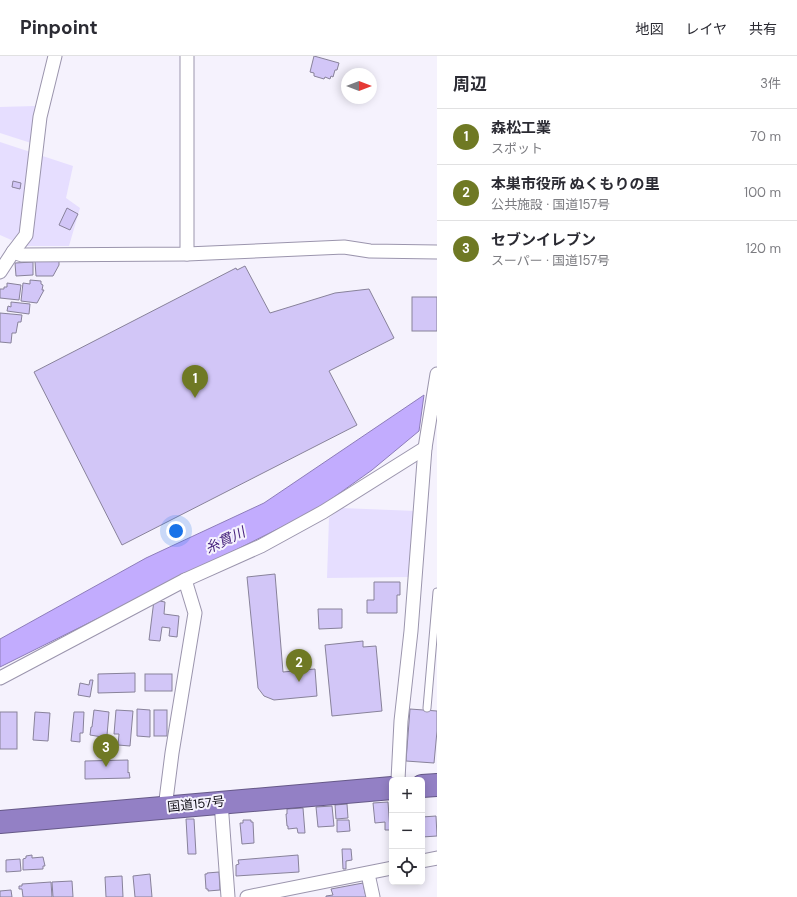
<!DOCTYPE html>
<html lang="ja">
<head>
<meta charset="utf-8">
<style>
	body { margin:0; font-family:"DM Sans","Noto Sans JP",sans-serif; background:#f2f2f3; color:#2b2b33 }
	.controls { position:absolute; right:12px; bottom:12px; display:grid; overflow:hidden; border-radius:6px; box-shadow:0 2px 10px #0003 }
	.controls button { width:36px; height:36px; display:grid; place-items:center; padding:0; border:0; border-bottom:1px solid #e1e1e2; background:#fff; color:#2b2b33; font:20px sans-serif }
	.compass { position:absolute; left:341px; top:12px; width:36px; height:36px; border-radius:50%; background:#fff; box-shadow:0 2px 10px #0003; rotate:90deg }
	.you { position:absolute; left:176px; top:475px; width:14px; height:14px; margin:-10px; border:3px solid #fff; border-radius:50%; background:#1a73e8; box-shadow:0 0 0 6px #1a73e833 }
	.badge { display:grid; place-items:center; width:26px; height:26px; border-radius:50%; background:#6f7924; color:#fff; font-size:13px; font-weight:700 }
	.pin { position:absolute; translate:-50% -33px; filter:drop-shadow(0 1px 2px #0008) }
	.pin::after { content:''; position:absolute; top:21px; width:14px; height:12px; background:inherit; clip-path:polygon(0 0,100% 0,50% 100%) }
	.list { margin:0; padding:0; list-style:none }
	h2 { display:flex; justify-content:space-between; align-items:center; height:52px; margin:0; padding:0 16px; font-size:17px }
	h2 small { font-size:13px; font-weight:400; color:#7c7c81 }
	.list li { display:grid; grid-template-columns:26px 1fr auto; gap:12px; align-items:center; box-sizing:border-box; height:56px; padding:0 16px; border-top:1px solid #e1e1e2 }
	.list b { display:block; font-size:15px; white-space:nowrap }
	.list p { margin:0; font-size:13px; white-space:nowrap; color:#7c7c81 }
	.list em { font-size:13px; font-style:normal; color:#7c7c81 }
	.icon { flex:none; width:22px; height:22px; fill:none; stroke:currentColor; stroke-width:2; stroke-linecap:round; stroke-linejoin:round }
	.map { position:relative; flex:none; width:437px; height:841px; overflow:hidden }
	header { display:flex; align-items:center; gap:24px; box-sizing:border-box; height:56px; padding:0 20px; background:#fff; border-bottom:1px solid #e1e1e2 }
	header strong { font-size:19px }
	nav { display:flex; gap:22px; margin-inline-start:auto; font-size:14px }
	main { display:flex }
	aside { flex:1; background:#fff }
	.map>svg:first-child { display:block }
</style>
</head>
<body>
<header>
<strong>Pinpoint</strong>
<nav><a>地図</a><a>レイヤ</a><a>共有</a></nav>
</header>
<main>
<div class="map">
<svg width="437" height="841" viewBox="0 0 437 841">
	<rect width="100%" height="100%" fill="#f5f2fd"/>
	<g fill="#e6deff">
		<polygon points="35,50 31,87 0,77 0,51"/>
		<polygon points="0,86 73,110 66,142 80,152 69,190 25,190 0,179"/>
		<polygon points="341,452 416,455 410,521 327,522 329,462"/>
	</g>
	<polygon fill="#c2acfe" stroke="#8d7db9" points="424,339 419,375 372,414 316,454 0,611 0,583 146,502 264,447"/>
	<g fill="#d2c6f7" stroke="#88829a">
		<polygon points="314,0 339,7 337,14 335,14 333,21 331,20 330,23 325,21 324,23 314,20 314,17 310,16"/>
		<polygon points="13,125 21,127 20,133 12,131"/>
		<polygon points="67,152 78,158 70,174 59,169"/>
		<polygon points="59,204 59,209 53,220 36,220 35,205"/>
		<polygon points="33,206 33,219 16,220 15,207"/>
		<polygon points="245,210 270,257 335,237 369,233 394,282 329,315 357,369 122,489 34,316 236,212 237,214"/>
		<polygon points="30,224 41,225 41,228 43,229 42,234 44,234 37,247 21,245 23,227 30,228"/>
		<polygon points="7,227 21,229 19,244 0,242 0,233 4,233 4,231 7,231"/>
		<rect x="412" y="241" width="25" height="34"/>
		<polygon points="11,246 30,248 29,258 7,255 8,250 11,251"/>
		<polygon points="0,257 22,259 21,266 18,266 16,277 12,277 11,287 0,286"/>
		<polygon points="275,518 283,616 315,613 317,640 274,644 264,640 258,632 247,521"/>
		<polygon points="374,526 400,526 400,539 397,539 397,557 367,557 367,544 374,544"/>
		<polygon points="154,544 165,546 164,558 179,560 177,581 169,580 170,572 162,571 160,585 149,584"/>
		<polygon points="318,553 342,553 342,572 319,573"/>
		<polygon points="363,585 363,591 376,590 382,655 332,660 325,589"/>
		<polygon points="135,617 135,636 98,637 98,618"/>
		<rect x="145" y="618" width="27" height="17"/>
		<polygon points="90,624 93,624 90,641 78,639 80,627 89,629"/>
		<polygon points="137,653 150,654 150,681 137,680"/>
		<polygon points="410,653 437,655 437,675 434,707 406,705"/>
		<polygon points="94,654 109,656 106,691 102,690 102,681 90,679 91,671 92,671"/>
		<polygon points="116,654 133,655 130,690 118,689 119,678 114,678"/>
		<rect x="154" y="654" width="13" height="26"/>
		<rect x="0" y="656" width="17" height="37"/>
		<polygon points="35,656 50,657 48,685 33,684"/>
		<polygon points="74,656 84,656 83,677 80,677 80,686 71,685"/>
		<polygon points="128,704 128,717 129,716 130,722 85,723 85,705"/>
		<polygon points="388,746 390,774 385,774 385,766 375,767 373,747"/>
		<polygon points="347,748 348,762 336,763 335,749"/>
		<polygon points="332,750 334,770 318,771 316,751"/>
		<polygon points="303,752 305,777 298,777 297,772 288,773 288,770 287,770 286,758 287,758 287,753"/>
		<polygon points="436,760 437,780 422,781 422,761"/>
		<polygon points="186,763 194,763 196,798 188,798"/>
		<polygon points="243,764 251,764 251,766 253,766 254,787 242,788 240,767 243,767"/>
		<polygon points="337,764 349,764 350,775 337,776"/>
		<polygon points="342,793 351,793 352,804 346,805 346,813 343,813"/>
		<polygon points="32,799 32,802 43,801 45,810 43,810 43,813 23,814 23,803 26,802 26,800"/>
		<polygon points="298,799 299,816 236,820 236,809 239,808 238,804"/>
		<polygon points="20,803 21,815 6,816 6,804"/>
		<polygon points="219,816 220,834 208,835 208,833 206,833 205,818 207,818 207,817"/>
		<polygon points="150,818 152,841 135,841 133,820"/>
		<polygon points="122,820 123,841 106,841 105,821"/>
		<polygon points="72,825 73,841 53,841 52,826"/>
		<polygon points="51,826 52,841 23,841 22,833 19,833 19,830 22,830 22,828"/>
		<polygon points="363,827 366,841 326,841 326,840 333,839 331,833"/>
		<polygon points="11,834 12,841 0,841 0,835"/>
	</g>
	<g fill="none" stroke-linecap="round" stroke-linejoin="round">
		<g stroke="#9b95ad" stroke-width="9">
			<polyline id="lane" points="427,652 437,536"/>
		</g>
		<g stroke="#9b95ad" stroke-width="15">
			<g id="street">
				<polyline points="187,0 187,198"/>
				<polyline points="13,196 22,199 187,198 344,191 370,195 437,196"/>
				<polyline points="0,216 13,196 26,179 40,61 55,0"/>
				<polyline points="0,622 185,524 261,490 323,456 425,392"/>
				<polyline points="398,724 401,665 411,575 425,392 437,318"/>
				<polyline points="221,746 228,841"/>
				<polyline points="165,752 172,697 195,557 185,524"/>
				<polyline points="422,805 437,802"/>
				<polyline points="368,818 373,841"/>
				<polyline points="247,841 392,812"/>
			</g>
		</g>
		<g stroke="#665988" stroke-width="24">
			<g id="highway">
				<polyline points="422,730 437,729"/>
				<polyline points="0,766 392,732"/>
			</g>
		</g>
		<use href="#lane" stroke="#fff" stroke-width="7"/>
		<use href="#street" stroke="#fff" stroke-width="13"/>
		<use href="#highway" stroke="#9380c5" stroke-width="22"/>
	</g>
	<g text-anchor="middle" dominant-baseline="central" stroke-width="4" stroke-linejoin="round" paint-order="stroke">
		<g font-size="13" fill="#121018" stroke="#f5f2fd">
			<text transform="translate(196 748) rotate(-6)">国道157号</text>
		</g>
		<g font-size="14" font-style="italic" fill="#431e7a" stroke="#f5f2fd">
			<text transform="translate(225 484) rotate(-25)">糸貫川</text>
		</g>
	</g>
</svg>
<div class="controls">
<button>+</button>
<button>−</button>
<button><svg class="icon" aria-label="locate" viewBox="0 0 24 24"><circle cx="12" cy="12" r="6"/><path d="M12 2v4M12 18v4M2 12h4M18 12h4"/></svg></button>
</div>
<svg class="compass" viewBox="-18 -18 36 36"><path d="M0-13l5 13h-10z" fill="#e53935"/><path d="M0 13l5-13h-10z" fill="#7c7c81"/></svg>
<div class="you"></div>
<div class="pin badge" style="left:195px;top:342px">1</div>
<div class="pin badge" style="left:299px;top:626px">2</div>
<div class="pin badge" style="left:106px;top:711px">3</div>
</div>
<aside>
<h2>周辺<small>3件</small></h2>
<ul class="list">
<li><span class="badge">1</span><div><b>森松工業</b><p>スポット</p></div><em>70 m</em></li>
<li><span class="badge">2</span><div><b>本巣市役所 ぬくもりの里</b><p>公共施設 · 国道157号</p></div><em>100 m</em></li>
<li><span class="badge">3</span><div><b>セブンイレブン</b><p>スーパー · 国道157号</p></div><em>120 m</em></li>
</ul>
</aside>
</main>
</body>
</html>
